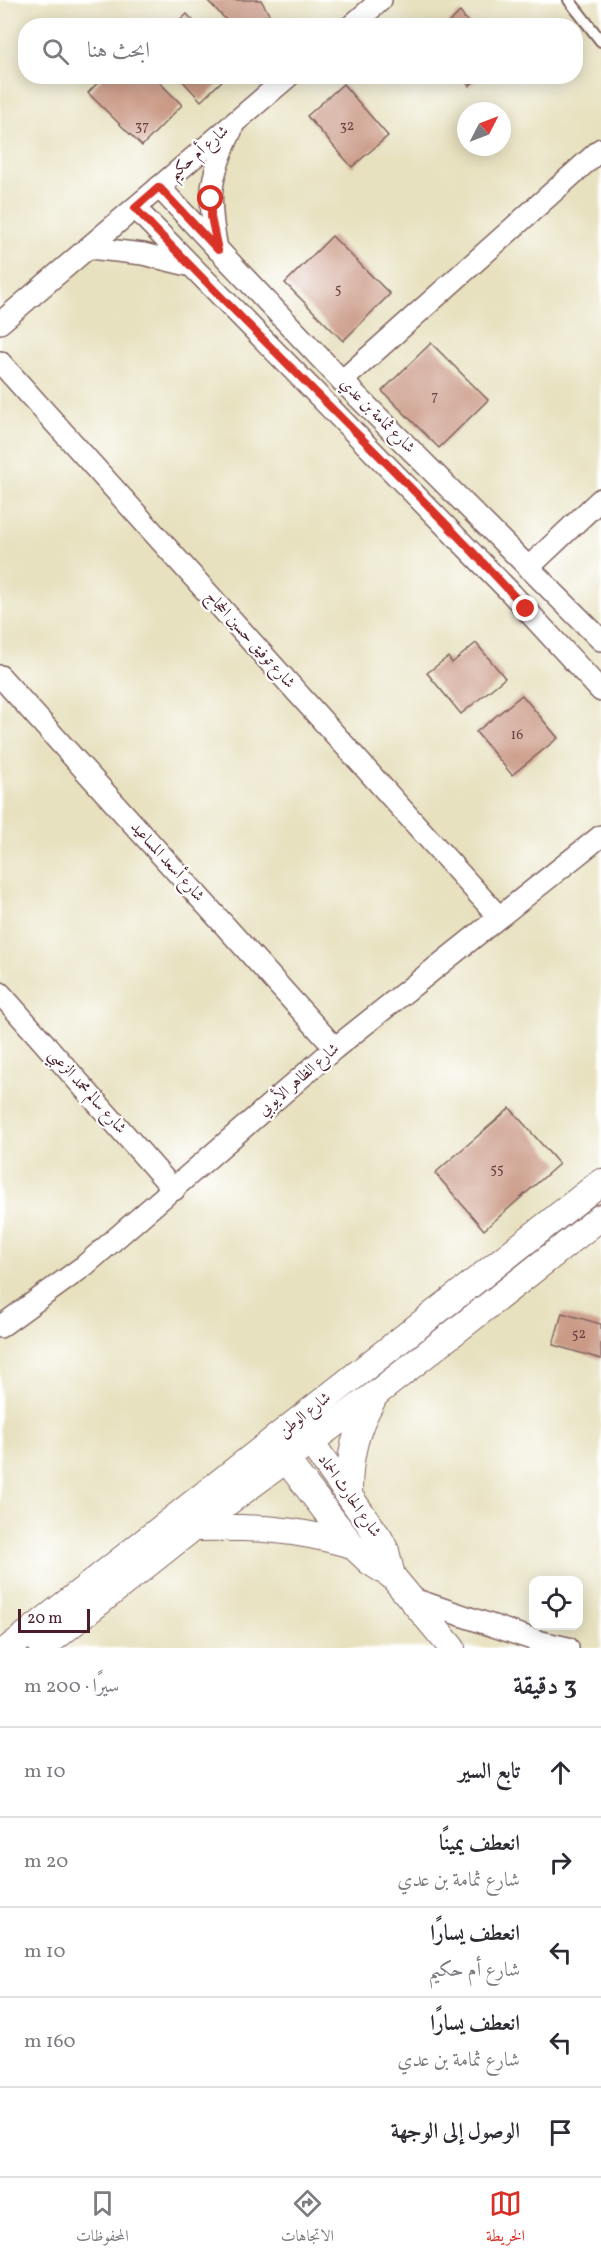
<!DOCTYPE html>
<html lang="ar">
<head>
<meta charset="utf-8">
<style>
	body { margin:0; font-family:Vollkorn,Amiri,serif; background:#f7f7f7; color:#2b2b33; direction:rtl }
	.controls { position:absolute; right:18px; bottom:18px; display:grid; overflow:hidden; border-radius:12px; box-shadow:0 3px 15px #0003 }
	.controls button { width:54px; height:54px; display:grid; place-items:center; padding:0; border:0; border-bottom:2px solid #e1e1e2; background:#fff; color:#2b2b33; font:30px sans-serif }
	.compass { position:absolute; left:457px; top:102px; width:54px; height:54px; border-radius:50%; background:#fff; box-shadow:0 3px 15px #0003; rotate:48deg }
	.scale { position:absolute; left:18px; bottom:15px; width:72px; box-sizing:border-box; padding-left:6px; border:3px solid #4a1f2b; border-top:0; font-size:16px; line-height:21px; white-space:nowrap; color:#4a1f2b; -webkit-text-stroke:4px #fff; paint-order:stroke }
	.stop { position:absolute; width:18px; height:18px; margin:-14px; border:4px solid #d93025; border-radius:50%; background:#fff }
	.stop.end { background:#d93025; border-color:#fff; box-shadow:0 2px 6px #0008 }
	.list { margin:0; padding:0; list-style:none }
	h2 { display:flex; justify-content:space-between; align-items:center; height:78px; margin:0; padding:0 24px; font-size:26px }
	h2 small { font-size:20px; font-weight:400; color:#7c7c81 }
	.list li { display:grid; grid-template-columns:39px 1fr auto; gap:18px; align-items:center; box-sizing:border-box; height:90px; padding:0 24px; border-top:2px solid #e1e1e2 }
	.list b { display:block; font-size:22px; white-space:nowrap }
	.list p { margin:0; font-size:20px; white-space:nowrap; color:#7c7c81 }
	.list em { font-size:20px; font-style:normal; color:#7c7c81 }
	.icon { flex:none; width:33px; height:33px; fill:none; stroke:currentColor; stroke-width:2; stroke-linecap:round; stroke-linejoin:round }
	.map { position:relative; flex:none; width:601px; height:1648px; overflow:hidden; direction:ltr }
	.search { position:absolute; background:#fff; box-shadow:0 3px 15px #0003; left:18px; right:18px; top:18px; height:66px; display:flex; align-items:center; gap:15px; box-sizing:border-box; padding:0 21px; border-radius:24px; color:#7c7c81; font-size:22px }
	.sheet { height:528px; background:#fff }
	nav { display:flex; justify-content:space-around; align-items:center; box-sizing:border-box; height:84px; border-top:2px solid #e1e1e2; background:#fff; font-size:16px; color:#7c7c81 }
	nav a { display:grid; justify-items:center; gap:3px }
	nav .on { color:#d93025 }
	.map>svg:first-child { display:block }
</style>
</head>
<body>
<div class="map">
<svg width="601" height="1648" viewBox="0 0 601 1648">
	<rect width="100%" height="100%" fill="#fff"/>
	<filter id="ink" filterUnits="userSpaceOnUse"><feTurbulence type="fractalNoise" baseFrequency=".0167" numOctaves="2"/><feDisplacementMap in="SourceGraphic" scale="12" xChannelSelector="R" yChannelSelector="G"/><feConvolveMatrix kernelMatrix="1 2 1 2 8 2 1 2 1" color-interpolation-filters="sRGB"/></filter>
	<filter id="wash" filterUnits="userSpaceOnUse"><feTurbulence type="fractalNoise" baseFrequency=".008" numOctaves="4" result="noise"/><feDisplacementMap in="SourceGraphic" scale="24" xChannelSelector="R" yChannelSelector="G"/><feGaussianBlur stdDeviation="1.35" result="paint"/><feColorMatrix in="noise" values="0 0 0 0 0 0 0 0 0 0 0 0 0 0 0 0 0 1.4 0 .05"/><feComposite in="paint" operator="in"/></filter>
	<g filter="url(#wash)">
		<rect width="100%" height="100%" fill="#e7e1bf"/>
		<g id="blocks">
			<g fill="#ca9a86">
				<polygon points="207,0 261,0 271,18 268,26 232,26"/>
				<polygon points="460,12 471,26 445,26"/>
				<polygon points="187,14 198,26 174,26"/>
				<polygon points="104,76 153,76 182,105 142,146 88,93"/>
				<polygon points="178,76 227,76 201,101"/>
				<polygon points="461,76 480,76 469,86"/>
				<polygon points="343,84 388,136 352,167 307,116"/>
				<polygon points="332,236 390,294 343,341 285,283"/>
				<polygon points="431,343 488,400 439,448 382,391"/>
				<polygon points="476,643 505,678 461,714 427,673 448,657 452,663"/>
				<polygon points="522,695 558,738 512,775 476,732"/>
				<polygon points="510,1108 559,1164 484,1230 435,1173"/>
				<polygon points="562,1313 601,1324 601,1359 553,1345"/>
			</g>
		</g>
	</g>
	<g filter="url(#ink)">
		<use href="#blocks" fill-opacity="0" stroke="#81635f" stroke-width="1.5"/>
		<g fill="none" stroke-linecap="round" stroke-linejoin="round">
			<g stroke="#81635f" stroke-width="14">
				<polyline id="service" points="569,0 601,41"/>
			</g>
			<g stroke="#81635f" stroke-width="24">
				<g id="minor">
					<polyline points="351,26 381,0"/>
					<polyline points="159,187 342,381 601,640"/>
					<polyline points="135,208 511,593 601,691"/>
					<polyline points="90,248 143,254 188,265"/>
					<path d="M 217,249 C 207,197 209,178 232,129"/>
					<polyline points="0,323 289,76"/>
					<polyline points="0,362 499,917"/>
					<polyline points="342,381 601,149"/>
					<polyline points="528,568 601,499"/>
					<polyline points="0,676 335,1048"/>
					<polyline points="0,993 174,1190"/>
					<polyline points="0,1327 84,1266 335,1048 601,836"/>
					<polyline points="410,1598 541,1642 568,1648"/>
				</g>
			</g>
			<g stroke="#81635f" stroke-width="28">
				<g id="tertiary">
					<polyline points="302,1430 380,1539 386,1551 392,1576"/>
					<polyline points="277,1448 352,1545 370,1562 392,1576 452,1648"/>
					<path d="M 349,1493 C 349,1458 355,1429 373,1399"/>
					<path d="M 193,1528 C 253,1527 294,1528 352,1545"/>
					<polyline points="9,1648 601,1182"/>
					<polyline points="42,1648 193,1528 377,1393 601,1217"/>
				</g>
			</g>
			<use href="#service" stroke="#fff" stroke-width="10"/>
			<use href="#minor" stroke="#fff" stroke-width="21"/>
			<use href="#tertiary" stroke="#fff" stroke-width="26"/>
		</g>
	</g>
	<g fill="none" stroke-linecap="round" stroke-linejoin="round" filter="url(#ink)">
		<path stroke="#d93025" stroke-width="8" d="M 211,199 L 211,217 L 218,250 L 159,187 L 135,208 C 263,344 400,471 526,609"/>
	</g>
	<g text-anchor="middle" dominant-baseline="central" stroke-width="4.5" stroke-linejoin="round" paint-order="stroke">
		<g font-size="14" fill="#6a3e42">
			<text x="142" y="126">37</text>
			<text x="347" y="126">32</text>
			<text x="338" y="289">5</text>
			<text x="435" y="396">7</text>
			<text x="517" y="735">16</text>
			<text x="497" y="1169">55</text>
			<text x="579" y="1334">52</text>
		</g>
		<g font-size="16" fill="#4a1f2b" stroke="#fff">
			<text transform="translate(199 153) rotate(-41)">شارع أم حكيم</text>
			<text transform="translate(377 416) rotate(45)">شارع ثمامة بن عدي</text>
			<text transform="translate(250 640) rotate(48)">شارع توفيق حسين الحجاج</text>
			<text transform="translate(167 862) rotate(48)">شارع أسعد المساعيد</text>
			<text transform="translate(299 1080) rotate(-41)">شارع الظاهر الأيوبي</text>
			<text transform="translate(87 1092) rotate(48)">شارع سالم محمد الزعبي</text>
			<text transform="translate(305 1415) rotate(-38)">شارع الوطن</text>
			<text transform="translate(349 1496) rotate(55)">شارع الحارث الحماد</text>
		</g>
	</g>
</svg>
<div class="controls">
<button><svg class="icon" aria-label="locate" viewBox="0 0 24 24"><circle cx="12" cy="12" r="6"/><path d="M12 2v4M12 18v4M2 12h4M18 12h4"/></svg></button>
</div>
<svg class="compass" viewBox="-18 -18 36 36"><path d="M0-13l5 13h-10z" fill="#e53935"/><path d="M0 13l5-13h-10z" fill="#7c7c81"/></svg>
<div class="scale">20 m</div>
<div class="stop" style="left:211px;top:199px"></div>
<div class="stop end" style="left:526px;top:609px"></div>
<div class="search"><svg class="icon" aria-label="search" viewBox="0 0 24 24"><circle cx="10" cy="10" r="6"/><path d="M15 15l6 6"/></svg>ابحث هنا</div>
</div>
<section class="sheet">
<h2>3 دقيقة<small>سيرًا · 200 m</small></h2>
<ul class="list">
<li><svg class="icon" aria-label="ahead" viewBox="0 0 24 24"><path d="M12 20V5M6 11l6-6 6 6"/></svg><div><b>تابع السير</b></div><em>10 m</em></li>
<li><svg class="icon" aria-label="right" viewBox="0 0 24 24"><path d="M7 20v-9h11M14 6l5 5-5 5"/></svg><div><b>انعطف يمينًا</b><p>شارع ثمامة بن عدي</p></div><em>20 m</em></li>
<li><svg class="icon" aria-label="left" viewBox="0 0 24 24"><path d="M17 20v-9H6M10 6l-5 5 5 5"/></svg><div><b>انعطف يسارًا</b><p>شارع أم حكيم</p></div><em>10 m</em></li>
<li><svg class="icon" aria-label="left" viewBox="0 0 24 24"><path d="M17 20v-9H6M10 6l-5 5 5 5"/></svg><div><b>انعطف يسارًا</b><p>شارع ثمامة بن عدي</p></div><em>160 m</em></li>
<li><svg class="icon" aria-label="arrive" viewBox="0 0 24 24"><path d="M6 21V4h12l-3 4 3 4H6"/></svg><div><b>الوصول إلى الوجهة</b></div></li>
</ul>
</section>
<nav>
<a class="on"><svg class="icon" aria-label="map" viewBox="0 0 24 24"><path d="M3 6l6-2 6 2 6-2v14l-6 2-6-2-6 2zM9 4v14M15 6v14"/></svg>الخريطة</a>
<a><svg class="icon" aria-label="directions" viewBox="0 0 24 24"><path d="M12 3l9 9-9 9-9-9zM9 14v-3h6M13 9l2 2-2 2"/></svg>الاتجاهات</a>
<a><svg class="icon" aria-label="saved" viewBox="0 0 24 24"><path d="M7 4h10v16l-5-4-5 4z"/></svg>المحفوظات</a>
</nav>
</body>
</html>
